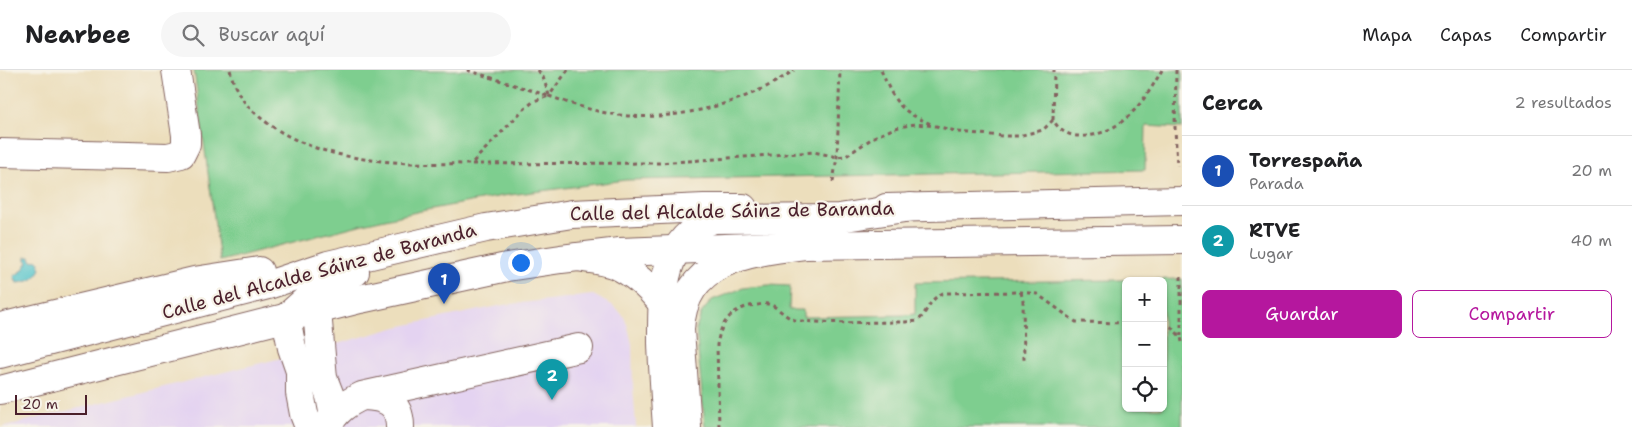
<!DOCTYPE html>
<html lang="es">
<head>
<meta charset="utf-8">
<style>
	body { margin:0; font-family:"Shantell Sans",sans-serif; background:#f6f6f6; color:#202124 }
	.controls { position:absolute; right:15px; bottom:15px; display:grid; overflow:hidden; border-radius:8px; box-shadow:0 1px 4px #0004 }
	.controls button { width:45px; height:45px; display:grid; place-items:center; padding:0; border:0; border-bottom:1px solid #e0e0e0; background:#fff; color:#202124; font:25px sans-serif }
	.scale { position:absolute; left:15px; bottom:12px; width:72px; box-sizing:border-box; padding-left:5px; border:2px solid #4a1f2b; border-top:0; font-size:14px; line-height:18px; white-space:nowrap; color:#4a1f2b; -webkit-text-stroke:4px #f7f3e8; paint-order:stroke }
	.you { position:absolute; left:520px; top:192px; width:18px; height:18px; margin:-12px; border:4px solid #fff; border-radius:50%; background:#1a73e8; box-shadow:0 0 0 8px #1a73e833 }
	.badge { display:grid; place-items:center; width:32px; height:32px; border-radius:50%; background:#b5179e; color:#fff; font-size:16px; font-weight:700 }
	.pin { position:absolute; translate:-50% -41px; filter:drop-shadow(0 1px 2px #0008) }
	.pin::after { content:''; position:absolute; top:26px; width:18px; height:15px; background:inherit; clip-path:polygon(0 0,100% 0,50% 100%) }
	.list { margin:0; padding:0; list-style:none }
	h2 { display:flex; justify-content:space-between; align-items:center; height:65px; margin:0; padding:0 20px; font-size:21px }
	h2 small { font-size:16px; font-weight:400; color:#757577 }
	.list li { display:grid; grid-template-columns:32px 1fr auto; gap:15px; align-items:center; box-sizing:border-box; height:70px; padding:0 20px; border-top:1px solid #e0e0e0 }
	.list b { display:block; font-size:19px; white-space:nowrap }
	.list p { margin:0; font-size:16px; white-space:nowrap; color:#757577 }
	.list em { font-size:16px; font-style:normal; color:#757577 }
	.actions { display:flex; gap:10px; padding:15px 20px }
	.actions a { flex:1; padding:11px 0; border:1px solid #b5179e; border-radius:8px; text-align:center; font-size:18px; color:#b5179e }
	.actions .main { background:#b5179e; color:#fff }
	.icon { flex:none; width:28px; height:28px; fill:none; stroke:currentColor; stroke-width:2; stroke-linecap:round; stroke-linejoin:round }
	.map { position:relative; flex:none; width:1182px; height:357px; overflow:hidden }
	header { display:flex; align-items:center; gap:30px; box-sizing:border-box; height:70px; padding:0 25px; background:#fff; border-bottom:1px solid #e0e0e0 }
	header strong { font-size:24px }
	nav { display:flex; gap:28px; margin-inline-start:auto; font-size:18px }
	.search { width:350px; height:45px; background:#f6f6f6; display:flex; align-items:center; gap:12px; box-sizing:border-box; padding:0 18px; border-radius:28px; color:#757577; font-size:19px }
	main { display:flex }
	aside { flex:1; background:#fff }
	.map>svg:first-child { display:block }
</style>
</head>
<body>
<header>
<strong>Nearbee</strong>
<div class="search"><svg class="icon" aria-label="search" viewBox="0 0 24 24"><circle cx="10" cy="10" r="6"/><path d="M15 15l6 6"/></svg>Buscar aquí</div>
<nav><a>Mapa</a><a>Capas</a><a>Compartir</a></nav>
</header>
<main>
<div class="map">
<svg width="1182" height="357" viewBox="0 0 1182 357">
	<rect width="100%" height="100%" fill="#f7f3e8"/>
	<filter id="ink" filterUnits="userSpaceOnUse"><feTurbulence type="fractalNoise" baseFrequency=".02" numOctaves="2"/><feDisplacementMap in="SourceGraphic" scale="10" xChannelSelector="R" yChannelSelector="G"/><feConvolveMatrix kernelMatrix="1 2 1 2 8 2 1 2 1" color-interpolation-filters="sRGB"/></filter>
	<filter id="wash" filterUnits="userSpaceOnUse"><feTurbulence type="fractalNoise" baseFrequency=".0096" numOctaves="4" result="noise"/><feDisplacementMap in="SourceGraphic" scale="20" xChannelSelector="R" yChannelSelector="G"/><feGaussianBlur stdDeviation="1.12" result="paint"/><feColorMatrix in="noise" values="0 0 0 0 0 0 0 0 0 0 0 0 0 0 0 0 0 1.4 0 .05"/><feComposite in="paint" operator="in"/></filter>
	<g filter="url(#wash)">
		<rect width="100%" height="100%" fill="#ecdebc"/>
		<polygon fill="#e4d3f1" points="593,225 612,235 623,245 628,257 632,274 633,318 636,357 2,357 330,276 397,257 504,235"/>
		<g fill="#7ece8f" stroke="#64765d" fill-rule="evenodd">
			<polygon points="194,0 1182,0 1182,58 1146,56 1145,100 626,110 502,126 421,141 367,153 220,191"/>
			<path d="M 1182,209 L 1182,357 L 705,357 L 696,259 L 702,242 L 712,230 L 743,218 L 768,215 L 790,216 L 789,240 L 803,240 L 803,247 L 906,245 L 915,244 L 915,213 ZM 1126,211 L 1163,211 L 1163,338 L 1126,338 Z"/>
		</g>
		<path fill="#57c5cb" stroke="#50727b" d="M 26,187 L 30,187 L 31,190 L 38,191 L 41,199 C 35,210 28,212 17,213 L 14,206 L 22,201 L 28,192 L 26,190 Z"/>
	</g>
	<g filter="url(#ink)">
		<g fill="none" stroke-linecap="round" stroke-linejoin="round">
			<g stroke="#83625e" stroke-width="30">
				<g id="minor">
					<polyline points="0,83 168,87 181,84 186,74 186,65 176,0"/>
					<polyline points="886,138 1182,131"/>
					<polyline points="317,241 323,308 330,326 334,346"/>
					<polyline points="0,257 194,211 259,201"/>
					<polyline points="0,284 268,215 328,195 486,158 572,144 704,138 743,138"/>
					<polyline points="0,320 360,229 507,197 561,189 620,182 805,175 1182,170"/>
					<path d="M 364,326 C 385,327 400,332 400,357"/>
					<polyline points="309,357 304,344 300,323 300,301 292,278 286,248 314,223 330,212 355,202"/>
					<path d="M 326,357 C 336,341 345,334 362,326 L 579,278"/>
				</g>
			</g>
			<g stroke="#83625e" stroke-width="30">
				<g id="highway">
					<path d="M 577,187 C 589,189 604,190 616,195 C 634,203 649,217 662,233"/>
					<path d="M 667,357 C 665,329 663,301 662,273 C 662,224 660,171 713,149 L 839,148 L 911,137"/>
					<path d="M 687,357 L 680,260 C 683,189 749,182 805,175"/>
				</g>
			</g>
			<g stroke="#83625e" stroke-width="3" stroke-dasharray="4 4" stroke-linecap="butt">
				<path d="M 230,0 C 232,6 233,13 236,18 C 242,32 254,43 266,52 C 325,96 402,93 471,94"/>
				<path d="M 467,0 L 549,26 L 534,31 L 521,42 L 471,94 L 659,93 L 814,82 L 837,87 L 846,86 L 874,67 L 895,58 L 915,54 L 936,56 L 959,62 L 1002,66 L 1018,66 L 1043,60 L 1053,50 C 1061,63 1071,67 1086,66 C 1124,62 1145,30 1162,0"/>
				<polyline points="538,0 543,7 549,25"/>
				<path d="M 568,0 L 549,26 C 571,34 595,42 619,45 C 675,52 749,33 794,0"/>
				<path d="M 881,0 C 895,34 899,40 933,55"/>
				<polyline points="1176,0 1175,58 1177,96"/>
				<polyline points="1053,50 1054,0"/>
				<polyline points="833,112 837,87 840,0"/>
				<polyline points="1181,206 1181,267"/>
				<polyline points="1021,222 1023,231 1024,290"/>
				<polyline points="1163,254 1171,257 1181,267 1182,272"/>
				<path d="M 719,357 L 717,275 C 721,251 732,238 756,235 C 760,235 764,233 768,234 C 779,236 785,250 801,251 C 835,254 870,252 905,252 L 918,251 C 930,239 927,231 943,223 L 1021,222 L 1037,224 L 1076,252 L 1126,253"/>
			</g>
			<use href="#minor" stroke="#fff" stroke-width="28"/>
			<use href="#highway" stroke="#fff" stroke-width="28"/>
		</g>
	</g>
	<g text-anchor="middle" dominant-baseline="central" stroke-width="4.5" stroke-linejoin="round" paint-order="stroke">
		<g font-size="19" fill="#4a1f2b" stroke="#f7f3e8">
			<text transform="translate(732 141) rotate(-1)">Calle del Alcalde Sáinz de Baranda</text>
			<text transform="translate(319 201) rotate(-15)">Calle del Alcalde Sáinz de Baranda</text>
		</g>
	</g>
</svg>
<div class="controls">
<button>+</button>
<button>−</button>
<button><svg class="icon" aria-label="locate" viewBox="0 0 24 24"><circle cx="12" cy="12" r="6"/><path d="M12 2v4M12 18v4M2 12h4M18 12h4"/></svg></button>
</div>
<div class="scale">20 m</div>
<div class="you"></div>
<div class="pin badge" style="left:444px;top:234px;background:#1a4fb4">1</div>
<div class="pin badge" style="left:552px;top:330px;background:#0f9aa8">2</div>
</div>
<aside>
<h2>Cerca<small>2 resultados</small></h2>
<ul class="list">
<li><span class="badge" style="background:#1a4fb4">1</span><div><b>Torrespaña</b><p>Parada</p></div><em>20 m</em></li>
<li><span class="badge" style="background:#0f9aa8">2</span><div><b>RTVE</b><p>Lugar</p></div><em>40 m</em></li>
</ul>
<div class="actions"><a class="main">Guardar</a><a>Compartir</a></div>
</aside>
</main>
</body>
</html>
